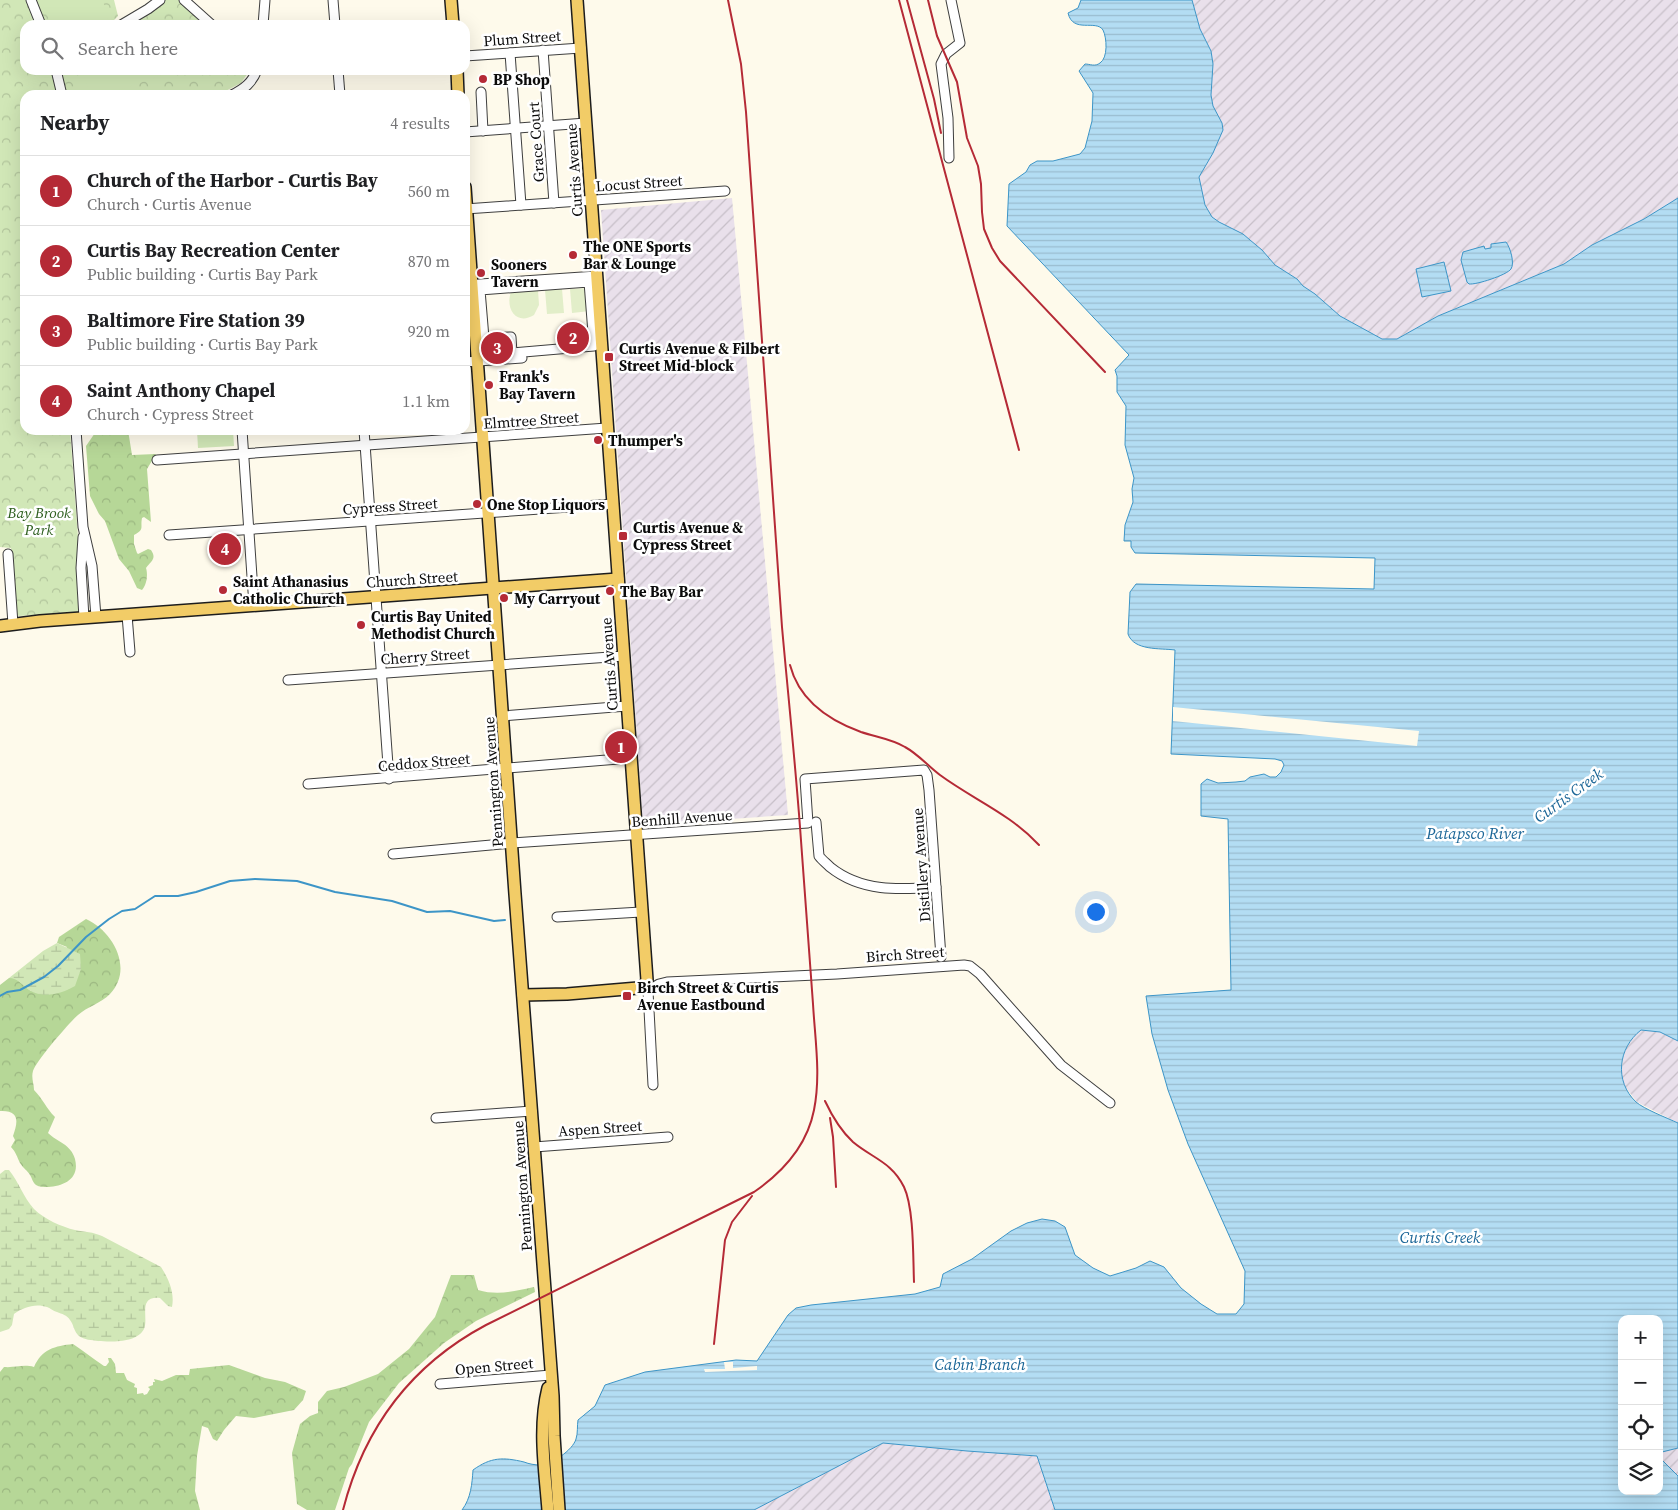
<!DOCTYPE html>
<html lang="en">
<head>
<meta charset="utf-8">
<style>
	body { margin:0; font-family:"Source Serif 4",serif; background:#f2f2f2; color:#202124 }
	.controls { position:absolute; right:15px; bottom:15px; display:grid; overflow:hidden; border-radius:10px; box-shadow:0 5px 20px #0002 }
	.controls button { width:45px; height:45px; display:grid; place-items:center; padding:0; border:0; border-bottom:1px solid #e0e0e0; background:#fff; color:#202124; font:25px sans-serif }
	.you { position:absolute; left:1095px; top:911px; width:18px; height:18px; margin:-12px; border:4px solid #fff; border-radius:50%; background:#1a73e8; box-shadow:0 0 0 8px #1a73e833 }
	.badge { display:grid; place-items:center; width:32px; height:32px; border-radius:50%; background:#b52a36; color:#fff; font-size:16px; font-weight:700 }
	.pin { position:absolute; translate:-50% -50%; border:2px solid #fff; box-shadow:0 1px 5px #0006 }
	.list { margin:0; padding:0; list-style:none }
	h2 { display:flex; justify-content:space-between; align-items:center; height:65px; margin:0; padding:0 20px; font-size:21px }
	h2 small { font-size:16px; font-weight:400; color:#757577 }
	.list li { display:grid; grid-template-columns:32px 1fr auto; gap:15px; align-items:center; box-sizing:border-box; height:70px; padding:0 20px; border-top:1px solid #e0e0e0 }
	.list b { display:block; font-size:19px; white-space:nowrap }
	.list p { margin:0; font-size:16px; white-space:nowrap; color:#757577 }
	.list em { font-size:16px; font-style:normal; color:#757577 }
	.icon { flex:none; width:28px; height:28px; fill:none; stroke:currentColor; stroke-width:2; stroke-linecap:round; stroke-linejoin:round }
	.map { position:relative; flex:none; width:1678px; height:1510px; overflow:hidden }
	.search { position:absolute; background:#fff; box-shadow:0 5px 20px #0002; left:20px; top:20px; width:450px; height:55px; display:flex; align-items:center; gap:12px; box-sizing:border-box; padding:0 18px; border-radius:15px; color:#757577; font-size:19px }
	.panel { position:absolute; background:#fff; box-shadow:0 5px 20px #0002; left:20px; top:90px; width:450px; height:345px; border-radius:15px }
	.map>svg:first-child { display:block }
</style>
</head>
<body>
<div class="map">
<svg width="1678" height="1510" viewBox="0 0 1678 1510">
	<defs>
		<pattern id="industrial-furrows" width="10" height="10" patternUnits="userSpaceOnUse" patternTransform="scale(1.25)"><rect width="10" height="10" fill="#e9e0eb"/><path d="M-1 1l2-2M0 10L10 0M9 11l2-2" fill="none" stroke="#c7bfc8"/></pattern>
		<pattern id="forest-crowns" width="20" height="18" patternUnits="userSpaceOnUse" patternTransform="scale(1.25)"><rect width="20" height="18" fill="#b6d797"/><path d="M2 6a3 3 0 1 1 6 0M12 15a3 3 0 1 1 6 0" fill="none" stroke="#9bb781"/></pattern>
		<pattern id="wetland-marsh" width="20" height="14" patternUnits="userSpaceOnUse" patternTransform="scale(1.25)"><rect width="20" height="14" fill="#d1e7b7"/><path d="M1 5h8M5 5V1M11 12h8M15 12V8" fill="none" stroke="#b2c59c"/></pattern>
		<pattern id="park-crowns" width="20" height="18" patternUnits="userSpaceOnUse" patternTransform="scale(1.25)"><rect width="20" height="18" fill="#d1e7b7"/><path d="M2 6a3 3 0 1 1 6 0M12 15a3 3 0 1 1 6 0" fill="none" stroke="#b2c59c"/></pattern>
		<pattern id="water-rules" width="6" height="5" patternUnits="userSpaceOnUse" patternTransform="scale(1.25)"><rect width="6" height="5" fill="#b3ddf3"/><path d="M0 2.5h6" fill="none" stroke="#99bccf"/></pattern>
	</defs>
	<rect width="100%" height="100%" fill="#fefaeb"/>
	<g fill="url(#industrial-furrows)">
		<polygon points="1192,0 1678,0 1678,198 1644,219 1592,245 1564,264 1438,316 1397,339 1382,339 1340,316 1315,294 1303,286 1297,279 1275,265 1262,250 1219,222 1212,217 1205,205 1199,177 1213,153 1213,106 1211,95 1213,64 1211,51 1200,30"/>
		<polygon points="732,198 788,815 643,825 601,210"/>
		<polygon points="1641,1030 1660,1032 1678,1041 1678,1123 1637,1102 1623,1084 1621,1074 1623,1058 1627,1045 1633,1036"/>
		<polygon points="883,1443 967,1451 1037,1456 1055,1510 754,1510"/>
		<polygon points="1678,1448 1678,1476 1660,1458 1661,1452"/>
	</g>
	<g fill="url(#forest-crowns)">
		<path d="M 97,430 L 128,430 L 132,455 L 156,454 L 147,469 L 151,522 L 144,517 L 142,518 C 140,528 145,529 134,535 L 134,544 L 137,553 L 138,554 L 148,549 L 151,550 C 157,559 151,561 146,568 C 148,574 147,585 142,590 L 137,588 L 129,571 L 119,559 L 105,521 L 99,514 L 90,496 L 86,446 Z"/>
		<path d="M 86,919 C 113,931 134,969 110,994 C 101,1003 87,1007 78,1015 C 69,1023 36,1061 33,1071 C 31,1078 34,1084 34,1090 C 43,1099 46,1108 55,1117 L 48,1133 C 57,1142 71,1144 75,1159 C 80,1179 64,1186 48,1187 C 44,1187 39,1187 36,1185 C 33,1183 32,1178 30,1175 C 28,1171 23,1168 20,1163 C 17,1157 16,1152 11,1147 L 15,1140 L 13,1136 C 18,1122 20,1110 0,1111 L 0,985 L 9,978 L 15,978 L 31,991 L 67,947 L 57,943 L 59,937 Z"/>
		<path d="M 451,1275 L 474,1275 L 478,1290 C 498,1296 515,1291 534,1287 L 535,1292 L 476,1321 L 444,1343 L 399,1383 L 369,1422 L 352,1464 L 349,1468 L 335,1510 L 307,1510 L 297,1504 L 292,1453 L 300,1424 L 310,1416 L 318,1413 L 318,1402 L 327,1391 L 344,1387 L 378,1374 L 409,1349 L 435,1317 Z"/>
		<path d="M 73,1344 C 84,1351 93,1359 104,1366 L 106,1366 L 109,1362 L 108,1358 L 111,1358 L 115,1364 L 116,1373 L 124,1373 L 127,1380 L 135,1384 L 134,1387 L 137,1388 L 137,1394 L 143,1393 L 144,1395 L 147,1394 L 150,1389 L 148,1387 L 153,1385 L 153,1382 L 155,1382 L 154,1379 L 162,1381 L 176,1375 L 189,1375 L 190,1369 L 229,1365 L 265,1378 L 285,1382 L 306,1391 L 303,1400 L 294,1410 L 254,1418 L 236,1416 L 224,1430 L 217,1441 L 213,1439 L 208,1428 L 202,1426 L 197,1456 L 195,1491 L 200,1510 L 0,1510 L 0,1372 L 4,1367 C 15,1368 23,1364 34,1367 C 42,1349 55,1346 73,1344 Z"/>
	</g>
	<g fill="url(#wetland-marsh)">
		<path d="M 57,943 L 80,954 L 81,969 L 75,986 C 61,994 44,999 29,990 C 22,985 18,978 9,978 L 43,951 Z"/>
		<path d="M 5,1170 L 9,1170 C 19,1182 23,1197 34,1209 C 44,1219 62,1227 75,1230 C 85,1232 93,1232 102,1236 L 161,1267 C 168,1278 175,1292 172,1307 L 168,1306 L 160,1298 C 137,1296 149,1318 144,1329 C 137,1343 111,1342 98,1341 C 92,1340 84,1340 79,1336 C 74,1332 74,1325 70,1320 C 67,1315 62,1314 57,1312 C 53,1311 50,1308 47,1307 C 36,1303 23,1307 14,1314 L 12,1325 L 9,1329 L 0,1332 L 0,1174 Z"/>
	</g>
	<g fill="url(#park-crowns)">
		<polygon points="0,0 114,0 118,16 112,22 112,25 25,25 25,70 250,70 241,83 218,95 25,95 25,430 70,430 78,537 77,568 80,610 78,612 19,616 16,615 11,548 0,547"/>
		<polygon points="163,0 179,0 207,25 131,25 133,22"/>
	</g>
	<g fill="#d1e7b7">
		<polygon points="42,0 103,0 109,25 52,25"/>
		<polygon points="82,70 177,70 105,95 90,95"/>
		<polygon points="197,430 233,430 234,446 198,448"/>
	</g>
	<g fill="#e2eec9">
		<polygon points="589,288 590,311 572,313 570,289"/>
		<polygon points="562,289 564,313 547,314 545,290"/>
		<path d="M 538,290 L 539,305 L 534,315 C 516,326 505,308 511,292 Z"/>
	</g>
	<g fill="url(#water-rules)" stroke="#3d95c7" fill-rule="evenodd">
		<path d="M 1081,0 L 1192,0 L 1200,29 L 1211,51 L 1213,64 L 1211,95 L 1213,106 L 1222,123 L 1223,130 L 1213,153 L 1199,177 L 1205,205 L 1212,217 L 1219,222 L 1243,234 L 1250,240 L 1262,250 L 1275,265 L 1297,279 L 1303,286 L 1315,294 L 1340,316 L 1382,339 L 1397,339 L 1438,316 L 1564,264 L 1592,245 L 1644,219 L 1678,198 L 1678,1041 L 1660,1032 L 1641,1030 C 1618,1048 1614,1081 1636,1102 C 1644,1109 1667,1118 1678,1123 L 1678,1448 L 1662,1452 L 1660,1458 L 1678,1476 L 1678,1510 L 1055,1510 L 1037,1456 L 967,1451 L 883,1443 L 754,1510 L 462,1510 C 471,1498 472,1484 473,1470 C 491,1457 503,1457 524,1462 C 529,1464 535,1465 540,1465 C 551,1465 573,1450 576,1439 C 578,1433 577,1426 578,1420 L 595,1406 L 605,1385 L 645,1372 L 736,1360 L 757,1361 L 788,1315 L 796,1308 L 811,1305 L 915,1294 L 940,1287 L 943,1274 L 972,1259 L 1011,1231 L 1027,1223 L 1042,1219 L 1055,1221 L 1065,1227 L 1075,1255 L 1093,1268 L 1110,1276 L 1136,1268 L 1150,1261 L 1164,1267 L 1181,1288 L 1201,1304 L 1217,1314 L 1236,1314 L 1244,1304 L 1245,1271 L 1188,1144 L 1168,1090 L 1152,1034 L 1146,996 L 1231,990 L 1228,819 L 1201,816 L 1201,784 L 1207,779 L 1218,783 L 1236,782 L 1245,781 L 1250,777 L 1264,774 L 1270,777 L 1276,777 L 1281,772 L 1284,765 L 1282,761 L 1275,759 L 1171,754 L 1175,650 C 1160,648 1134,651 1128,634 L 1130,592 L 1136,584 L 1374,589 L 1375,558 L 1135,553 L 1131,547 L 1131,541 L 1124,541 L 1125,525 L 1133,502 L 1132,489 L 1134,478 L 1125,445 L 1126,406 L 1117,392 L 1117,376 L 1115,370 L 1129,355 L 1007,226 L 1009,184 L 1026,172 L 1030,165 L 1037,161 L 1053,161 L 1080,154 L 1085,148 L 1092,121 L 1093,93 L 1079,71 L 1085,64 C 1090,64 1095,67 1100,63 C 1108,58 1107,38 1103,30 C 1096,19 1073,34 1068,13 L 1078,8 ZM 1622,1319 L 1659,1319 L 1659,1491 L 1622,1491 Z"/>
		<path d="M 1506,242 C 1510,247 1515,263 1511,269 C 1507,275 1476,285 1469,284 L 1467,282 L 1461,260 L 1463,252 L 1484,246 L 1485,249 L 1491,248 L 1491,244 Z"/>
		<polygon points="1444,262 1451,291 1422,297 1416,269"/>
	</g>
	<g fill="#fefaeb">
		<polygon points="1173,707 1419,731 1417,746 1173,721"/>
		<polygon points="724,1362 733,1362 733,1368 757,1366 757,1370 705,1372 704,1369 725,1369"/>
	</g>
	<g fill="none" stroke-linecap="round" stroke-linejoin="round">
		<polyline stroke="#3d95c7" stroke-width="2" points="0,996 7,992 20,990 44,977 58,966 86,937 109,919 122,911 135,909 155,896 178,896 196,892 230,881 255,879 297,881 335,892 392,901 427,912 450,911 494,921 505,920"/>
		<g stroke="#3f3f3f" stroke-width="11">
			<g id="minor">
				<polyline points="31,0 41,25"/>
				<polyline points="184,0 212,25"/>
				<polyline points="333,0 335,25"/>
				<polyline points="121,25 148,9 160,0"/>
				<polyline points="263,25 265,0"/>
				<polyline points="543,50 554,203"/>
				<polyline points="510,53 521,205"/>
				<polyline points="465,56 581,48"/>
				<polyline points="56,70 62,95"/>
				<polyline points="338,70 340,95"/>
				<polyline points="481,92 483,131"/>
				<path d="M 232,95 C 244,89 252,83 257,70"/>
				<polyline points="465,132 586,123"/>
				<polyline points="949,158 948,118 941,64 946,54 960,43 951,0"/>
				<polyline points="465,209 725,191"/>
				<polygon points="589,282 594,346 512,353 511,337 484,338 480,290"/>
				<polyline points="465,285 597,276"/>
				<polyline points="465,362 522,358"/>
				<polyline points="76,430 83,527 92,566 96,617"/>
				<polyline points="242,430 254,606"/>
				<polyline points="364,430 389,779"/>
				<polyline points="157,460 607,428"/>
				<polyline points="169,535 613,504"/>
				<polyline points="83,537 81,568 84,618"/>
				<polyline points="8,554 13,624"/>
				<polyline points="127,615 130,652"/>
				<polyline points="288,680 624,656"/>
				<polyline points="503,716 627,706"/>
				<polyline points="308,784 631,758"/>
				<path d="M 816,822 L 819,856 C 822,860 826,863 830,867 C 861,892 899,890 936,887"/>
				<polyline points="393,854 512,843 808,823 805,779 924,770 927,775 929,790 941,957"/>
				<polyline points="557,917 641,912"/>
				<polyline points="646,988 648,991 653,1085"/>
				<polyline points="648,991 659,984 667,982 837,974 964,965 970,966 980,974 1061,1065 1110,1103"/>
				<polyline points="436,1118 532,1111"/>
				<polyline points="534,1147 668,1137"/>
				<polyline points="440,1384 551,1375"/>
			</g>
		</g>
		<g stroke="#1d1d1d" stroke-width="14">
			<g id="major">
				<polyline points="451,0 453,25"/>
				<polyline points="457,70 458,95"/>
				<polyline points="465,187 515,894 553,1396 554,1436 559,1510"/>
				<polyline points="0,626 40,621 618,579"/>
				<polyline points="523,995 567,994 638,988 644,986 647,980 577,0"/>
				<path d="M 548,1510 C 545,1470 538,1428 548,1388"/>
			</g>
		</g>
		<use href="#minor" stroke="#fff" stroke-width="9"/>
		<use href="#major" stroke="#f2cc67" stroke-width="11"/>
		<g stroke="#b52a36" stroke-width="2">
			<polyline points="899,0 1019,450"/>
			<polyline points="907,0 934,99 941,133"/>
			<polyline points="928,0 937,36 957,82 967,138 978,166 981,184 982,212 984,229 992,248 1000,261 1105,372"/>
			<path d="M 790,665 C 799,700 828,720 861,732 C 876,737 892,739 905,747 C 918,754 928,766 940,775 C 974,800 1009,813 1039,845"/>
			<path d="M 825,1101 C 832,1116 840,1130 853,1142 C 872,1158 892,1162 904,1187 C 914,1208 913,1257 914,1282"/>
			<polyline points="830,1118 833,1137 836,1187"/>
			<polyline points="714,1344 725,1240 732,1222 752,1196"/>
			<path d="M 343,1510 C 364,1428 411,1365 486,1325 L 754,1192 C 783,1172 807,1146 814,1110 C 821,1075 815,1039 813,1004 C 809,945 804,886 800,827 C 795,760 788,694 782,627 C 769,456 758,284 746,112 L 741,64 L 728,0"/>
		</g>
	</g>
	<g fill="#b52a36" stroke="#fff" stroke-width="2">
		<circle cx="483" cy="79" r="5"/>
		<circle cx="573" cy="255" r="5"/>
		<circle cx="481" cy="273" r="5"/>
		<rect x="604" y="352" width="10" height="10" rx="2.5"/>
		<circle cx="489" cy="385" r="5"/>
		<circle cx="598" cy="440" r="5"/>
		<circle cx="477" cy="504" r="5"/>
		<rect x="618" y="531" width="10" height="10" rx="2.5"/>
		<circle cx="223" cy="590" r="5"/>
		<circle cx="610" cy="591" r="5"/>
		<circle cx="504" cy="598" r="5"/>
		<circle cx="361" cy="625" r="5"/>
		<rect x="622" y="991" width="10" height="10" rx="2.5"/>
	</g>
	<g text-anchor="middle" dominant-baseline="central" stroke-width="5" stroke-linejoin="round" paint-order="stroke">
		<g font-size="15" fill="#0c0c0c" stroke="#fff">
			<text transform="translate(522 38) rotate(-4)">Plum Street</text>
			<text transform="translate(536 142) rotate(-94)">Grace Court</text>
			<text transform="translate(574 170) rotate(-94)">Curtis Avenue</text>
			<text transform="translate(639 183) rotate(-4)">Locust Street</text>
			<text transform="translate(531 420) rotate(-4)">Elmtree Street</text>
			<text transform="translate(390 506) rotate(-4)">Cypress Street</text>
			<text transform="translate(412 579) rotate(-4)">Church Street</text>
			<text transform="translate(425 656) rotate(-4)">Cherry Street</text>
			<text transform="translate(609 664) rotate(-94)">Curtis Avenue</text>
			<text transform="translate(424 762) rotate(-5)">Ceddox Street</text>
			<text transform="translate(493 782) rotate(-94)">Pennington Avenue</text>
			<text transform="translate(682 818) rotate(-4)">Benhill Avenue</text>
			<text transform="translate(921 865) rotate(-94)">Distillery Avenue</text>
			<text transform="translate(905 954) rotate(-4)">Birch Street</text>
			<text transform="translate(600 1128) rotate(-4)">Aspen Street</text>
			<text transform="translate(522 1186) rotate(-94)">Pennington Avenue</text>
			<text transform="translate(494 1366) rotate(-5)">Open Street</text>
		</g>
		<g font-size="15" font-weight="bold" fill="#0c0c0c" stroke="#fff" text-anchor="start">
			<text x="493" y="79">BP Shop</text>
			<text x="583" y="246">The ONE Sports<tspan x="583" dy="17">Bar &amp; Lounge</tspan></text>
			<text x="491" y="264">Sooners<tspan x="491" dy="17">Tavern</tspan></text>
			<text x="619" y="348">Curtis Avenue &amp; Filbert<tspan x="619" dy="17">Street Mid-block</tspan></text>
			<text x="499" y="376">Frank's<tspan x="499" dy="17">Bay Tavern</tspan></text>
			<text x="608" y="440">Thumper's</text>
			<text x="487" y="504">One Stop Liquors</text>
			<text x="633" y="527">Curtis Avenue &amp;<tspan x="633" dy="17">Cypress Street</tspan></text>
			<text x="233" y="581">Saint Athanasius<tspan x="233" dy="17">Catholic Church</tspan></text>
			<text x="620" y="591">The Bay Bar</text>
			<text x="514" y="598">My Carryout</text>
			<text x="371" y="616">Curtis Bay United<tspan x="371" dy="17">Methodist Church</tspan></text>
			<text x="637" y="987">Birch Street &amp; Curtis<tspan x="637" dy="17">Avenue Eastbound</tspan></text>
		</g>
		<g font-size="15" font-style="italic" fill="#2f6020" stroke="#fff">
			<text x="39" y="512">Bay Brook<tspan x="39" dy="17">Park</tspan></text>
		</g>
		<g font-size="16" font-style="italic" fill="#1b6697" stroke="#fff">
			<text transform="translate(1568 795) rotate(-36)">Curtis Creek</text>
			<text x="1475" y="833">Patapsco River</text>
			<text x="1440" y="1237">Curtis Creek</text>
			<text x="980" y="1364">Cabin Branch</text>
		</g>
	</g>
</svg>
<div class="controls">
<button>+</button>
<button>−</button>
<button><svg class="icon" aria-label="locate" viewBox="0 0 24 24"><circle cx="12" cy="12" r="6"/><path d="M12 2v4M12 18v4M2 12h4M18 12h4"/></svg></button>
<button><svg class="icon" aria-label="layers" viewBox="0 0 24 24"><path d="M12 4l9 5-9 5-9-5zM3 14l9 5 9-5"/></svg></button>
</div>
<div class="you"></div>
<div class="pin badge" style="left:621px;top:747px">1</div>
<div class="pin badge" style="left:573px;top:338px">2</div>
<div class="pin badge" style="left:497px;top:348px">3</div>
<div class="pin badge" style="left:225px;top:549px">4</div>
<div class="search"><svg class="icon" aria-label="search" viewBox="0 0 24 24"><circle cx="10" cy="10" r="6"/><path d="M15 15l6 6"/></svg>Search here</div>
<section class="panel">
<h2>Nearby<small>4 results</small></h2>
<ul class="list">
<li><span class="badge">1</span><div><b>Church of the Harbor - Curtis Bay</b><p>Church · Curtis Avenue</p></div><em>560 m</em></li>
<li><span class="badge">2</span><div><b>Curtis Bay Recreation Center</b><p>Public building · Curtis Bay Park</p></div><em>870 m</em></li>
<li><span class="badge">3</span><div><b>Baltimore Fire Station 39</b><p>Public building · Curtis Bay Park</p></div><em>920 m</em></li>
<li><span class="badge">4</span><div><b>Saint Anthony Chapel</b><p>Church · Cypress Street</p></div><em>1.1 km</em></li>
</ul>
</section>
</div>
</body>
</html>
